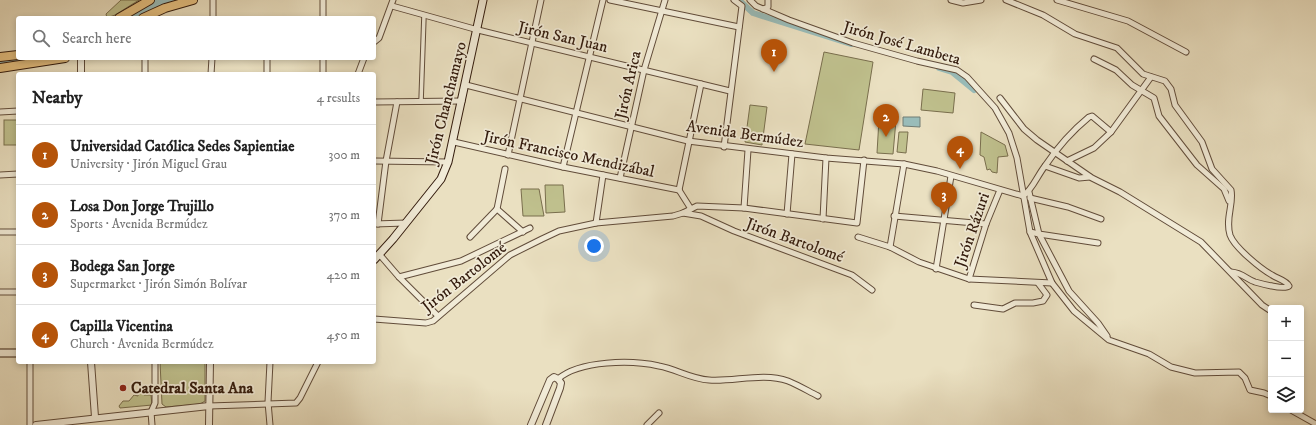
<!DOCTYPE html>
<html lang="en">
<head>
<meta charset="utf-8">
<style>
	body { margin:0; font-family:"IM FELL DW Pica",serif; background:#f2f2f2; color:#222 }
	.controls { position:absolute; right:12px; bottom:12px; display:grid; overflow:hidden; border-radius:4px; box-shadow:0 2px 6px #0003 }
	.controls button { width:36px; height:36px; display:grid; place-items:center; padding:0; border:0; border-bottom:1px solid #e0e0e0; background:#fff; color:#222; font:20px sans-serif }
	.you { position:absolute; left:594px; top:246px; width:14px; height:14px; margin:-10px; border:3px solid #fff; border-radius:50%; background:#1a73e8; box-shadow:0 0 0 6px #1a73e833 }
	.badge { display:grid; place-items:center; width:26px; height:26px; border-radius:50%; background:#b45309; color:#fff; font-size:13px; font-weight:700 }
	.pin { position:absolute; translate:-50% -33px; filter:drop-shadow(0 1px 2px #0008) }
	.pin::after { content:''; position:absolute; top:21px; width:14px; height:12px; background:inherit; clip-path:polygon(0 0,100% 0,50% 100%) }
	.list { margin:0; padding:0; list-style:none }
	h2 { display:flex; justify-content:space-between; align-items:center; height:52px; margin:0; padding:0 16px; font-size:17px }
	h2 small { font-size:13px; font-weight:400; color:#767676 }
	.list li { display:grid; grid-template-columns:26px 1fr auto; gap:12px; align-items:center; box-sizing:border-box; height:60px; padding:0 16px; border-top:1px solid #e0e0e0 }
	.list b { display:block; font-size:15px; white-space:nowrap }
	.list p { margin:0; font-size:13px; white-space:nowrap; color:#767676 }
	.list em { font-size:13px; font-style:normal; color:#767676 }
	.icon { flex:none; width:22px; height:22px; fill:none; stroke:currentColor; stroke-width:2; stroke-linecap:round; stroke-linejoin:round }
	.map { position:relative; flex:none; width:1316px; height:425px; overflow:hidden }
	.search { position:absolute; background:#fff; box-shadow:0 2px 6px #0003; left:16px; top:16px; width:360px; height:44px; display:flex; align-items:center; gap:10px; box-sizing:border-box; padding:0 14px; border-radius:4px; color:#767676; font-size:15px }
	.panel { position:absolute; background:#fff; box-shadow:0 2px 6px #0003; left:16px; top:72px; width:360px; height:292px; border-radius:4px }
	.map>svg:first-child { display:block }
</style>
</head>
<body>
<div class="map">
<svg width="1316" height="425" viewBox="0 0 1316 425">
	<rect width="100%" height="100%" fill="#eae0c1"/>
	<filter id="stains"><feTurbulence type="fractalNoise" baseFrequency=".005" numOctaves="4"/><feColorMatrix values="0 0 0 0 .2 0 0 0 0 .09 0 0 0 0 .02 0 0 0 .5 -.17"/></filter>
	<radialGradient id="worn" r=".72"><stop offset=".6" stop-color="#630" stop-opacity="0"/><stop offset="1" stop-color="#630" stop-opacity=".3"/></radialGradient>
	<g fill="#bfc08d" stroke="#796e4d">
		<polygon points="121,0 139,0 115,15 107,18 106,14"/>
		<polygon points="824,52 873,62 859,150 805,144"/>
		<polygon points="923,89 955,93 953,113 921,110"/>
		<polygon points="750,105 767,107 762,145 745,142"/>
		<polygon points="879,119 896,120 893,154 877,153"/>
		<rect x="4" y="120" width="14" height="25"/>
		<polygon points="899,132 908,132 906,153 897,152"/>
		<polygon points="981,132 1005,145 1008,156 998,157 997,173 992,172 990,169 987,170 984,157 980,155"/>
		<polygon points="545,185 563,185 565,212 546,213"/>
		<polygon points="521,189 539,189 544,216 523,216"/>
		<polygon points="160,362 205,362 205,401 200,404 166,407 162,404"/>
		<polygon points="138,390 144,390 144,395 151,395 152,405 120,408 119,406 123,401 129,401 134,395 138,396"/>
	</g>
	<polygon fill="#99bcb9" stroke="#707c74" points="903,117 920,117 920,127 903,126"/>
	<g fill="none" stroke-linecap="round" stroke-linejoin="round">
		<g stroke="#99bcb9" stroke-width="6">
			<polyline points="739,0 753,13 851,44"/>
			<polyline points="939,68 952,72 974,90"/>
		</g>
		<g stroke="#99bcb9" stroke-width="10">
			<polyline points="129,18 152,6 172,0"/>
			<polyline points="0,62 38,58"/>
		</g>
		<g stroke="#614c3a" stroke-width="5.5">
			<polyline id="pedestrian" points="421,102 424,15"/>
		</g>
		<g stroke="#614c3a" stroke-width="7">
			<g id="minor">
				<polyline points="610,0 739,27"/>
				<polyline points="750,0 756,6 789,20 853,43 917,61 957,70 967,77 995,108 1009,133 1017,158 1030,232 1052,283 1074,311 1109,340 1149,354 1171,367 1195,373 1239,372 1245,378 1250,390 1264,393 1271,396"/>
				<polyline points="951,0 963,3 981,0"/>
				<path d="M 1006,0 L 1043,15 L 1075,34 L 1117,48 L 1143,74 L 1165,81 L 1171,89 L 1175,105 L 1202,142 L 1212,169 L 1231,190 C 1234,204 1225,218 1230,235 C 1234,247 1261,269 1272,275 C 1278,279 1286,280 1289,286 C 1285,290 1262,284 1255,282 C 1246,279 1243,273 1231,272"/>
				<polyline points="1057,0 1128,21 1186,52"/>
				<polyline points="392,6 478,30 730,91"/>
				<polyline points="763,9 768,7 768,0"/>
				<polyline points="213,18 213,0"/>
				<polyline points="323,18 323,0"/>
				<polyline points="374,42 379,38 393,0"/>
				<polyline points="145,58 145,74"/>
				<polyline points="1094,59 1116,70 1132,85 1154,98 1159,116 1197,165 1224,189 1229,201"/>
				<polyline points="211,74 212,58"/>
				<polyline points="267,74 267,58"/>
				<polyline points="323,74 323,58"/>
				<polyline points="358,74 364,58"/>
				<polyline points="466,85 688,141 826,158 904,164 937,171 1023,196"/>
				<polyline points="1000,98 1024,129 1037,140 1092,178 1120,192 1201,242 1262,305 1271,311"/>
				<polyline points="374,102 462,101"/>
				<polyline points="0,112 18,111"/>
				<polyline points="454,142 563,167 679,190"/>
				<polyline points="724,147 742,6 734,0"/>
				<polyline points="508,155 541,0"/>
				<polyline points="374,161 448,162"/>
				<polyline points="1067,161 1094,148 1111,132 1151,77"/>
				<polyline points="1045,166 1079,178 1090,177"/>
				<polyline points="563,167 603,0"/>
				<polyline points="0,175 18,174"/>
				<polyline points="620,178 644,70 665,0"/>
				<polyline points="679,190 701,84"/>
				<polyline points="679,190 691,209"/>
				<polyline points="1029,192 1039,234 1098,243"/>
				<path d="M 1023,196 C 1033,189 1037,176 1045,166 C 1057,148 1072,131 1089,117 L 1092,116 L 1111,132"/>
				<polyline points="1030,198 1068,207 1101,219"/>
				<polyline points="744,208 748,150"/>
				<polyline points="497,209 505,169"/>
				<polyline points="497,209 523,232"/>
				<polyline points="683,213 701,216 734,231 852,275 872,290"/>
				<polyline points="787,214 792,154"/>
				<polyline points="894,216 986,224"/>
				<polyline points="823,219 826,158"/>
				<polyline points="596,223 603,175"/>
				<polyline points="374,224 406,223"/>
				<polyline points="378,224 386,161 397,102"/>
				<polyline points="0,232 18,232"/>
				<polyline points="1030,232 1039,234 1069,291 1098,323 1107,336"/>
				<polyline points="470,237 497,209"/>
				<polyline points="858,237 890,247 919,262 969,279 1052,283"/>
				<polyline points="890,247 904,164"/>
				<polyline points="380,255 399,277 438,316"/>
				<polyline points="936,269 951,176"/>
				<polyline points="399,277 461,261 530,228"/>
				<polyline points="969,279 986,224 1000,190"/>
				<polyline points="0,292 18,292"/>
				<polyline points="974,305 1003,309 1015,303 1033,303 1043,301 1047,295 1038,283"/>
				<polyline points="374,319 426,323 433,321 510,255 542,239 559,231 596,223 673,216 683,213 697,206 744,208 857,223 864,160"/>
				<polyline points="270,362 268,402 270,425"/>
				<path d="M 558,379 C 580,360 632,360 659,366 C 676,369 691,379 709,380 C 734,382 763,372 788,381 C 798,385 808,391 818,396"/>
				<polyline points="209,406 296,403 300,398 318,362"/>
				<polyline points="1291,410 1316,424"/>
				<polyline points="30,425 30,362"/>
				<polyline points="152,425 151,412 155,403 155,362"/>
				<polyline points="647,425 659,413"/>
			</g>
		</g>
		<g stroke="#614c3a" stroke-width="8">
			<g id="tertiary">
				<polyline points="81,58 81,74"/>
				<polyline points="91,362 95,417"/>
				<polyline points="36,425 209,406"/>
				<polyline points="209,425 210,362"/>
				<polyline points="531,425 550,380 554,377 558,379 561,383 560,388 546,425"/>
			</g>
		</g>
		<g stroke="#331b0d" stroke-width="9">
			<g id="secondary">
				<polyline points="374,260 393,239 441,179 448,162 483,0"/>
				<polyline points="0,353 18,353"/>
			</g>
		</g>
		<g stroke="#331b0d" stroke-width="10">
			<g id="trunk">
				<polyline points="119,18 150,0"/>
				<polyline points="143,18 165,8 193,0"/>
				<polyline points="0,57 18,55"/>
				<polyline points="0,68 65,58"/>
			</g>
		</g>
		<use href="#pedestrian" stroke="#f1ebd7" stroke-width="3.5"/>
		<use href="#minor" stroke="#f1ebd7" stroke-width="5"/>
		<use href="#tertiary" stroke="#f1ebd7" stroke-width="6"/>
		<use href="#secondary" stroke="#f1ebd7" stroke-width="7"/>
		<use href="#trunk" stroke="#e5c080" stroke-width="8"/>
	</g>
	<circle fill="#8f2418" stroke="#f1ebd7" stroke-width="1.5" cx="123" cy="388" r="4"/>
	<g text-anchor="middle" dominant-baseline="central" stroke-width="3.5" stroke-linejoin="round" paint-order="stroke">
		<g font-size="16" fill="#331b0d" stroke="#f1ebd7">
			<text transform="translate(563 37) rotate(13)">Jirón San Juan</text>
			<text transform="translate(902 43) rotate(16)">Jirón José Lambeta</text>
			<text transform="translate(628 85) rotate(-77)">Jirón Arica</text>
			<text transform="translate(446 103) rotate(-76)">Jirón Chanchamayo</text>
			<text transform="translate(745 134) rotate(8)">Avenida Bermúdez</text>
			<text transform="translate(569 154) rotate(12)">Jirón Francisco Mendizábal</text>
			<text transform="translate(972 230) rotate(-71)">Jirón Rázuri</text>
			<text transform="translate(795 240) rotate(20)">Jirón Bartolomé</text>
			<text transform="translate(464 277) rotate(-38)">Jirón Bartolomé</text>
		</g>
		<g font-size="16" font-weight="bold" fill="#331b0d" stroke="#f1ebd7" text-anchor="start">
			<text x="131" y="388">Catedral Santa Ana</text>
		</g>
	</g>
	<rect width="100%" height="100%" filter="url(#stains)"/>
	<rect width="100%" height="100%" fill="url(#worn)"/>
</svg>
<div class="controls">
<button>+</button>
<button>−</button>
<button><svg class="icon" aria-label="layers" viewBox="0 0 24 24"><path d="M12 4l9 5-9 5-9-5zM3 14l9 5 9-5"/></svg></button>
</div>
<div class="you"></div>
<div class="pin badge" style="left:774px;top:72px">1</div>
<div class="pin badge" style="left:886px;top:137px">2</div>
<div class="pin badge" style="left:944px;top:215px">3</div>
<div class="pin badge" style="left:960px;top:169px">4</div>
<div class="search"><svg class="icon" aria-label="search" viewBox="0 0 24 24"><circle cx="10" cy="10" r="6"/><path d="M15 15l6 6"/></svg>Search here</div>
<section class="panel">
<h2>Nearby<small>4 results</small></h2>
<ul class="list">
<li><span class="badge">1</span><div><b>Universidad Católica Sedes Sapientiae</b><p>University · Jirón Miguel Grau</p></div><em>300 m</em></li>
<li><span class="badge">2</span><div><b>Losa Don Jorge Trujillo</b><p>Sports · Avenida Bermúdez</p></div><em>370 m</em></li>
<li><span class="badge">3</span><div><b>Bodega San Jorge</b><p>Supermarket · Jirón Simón Bolívar</p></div><em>420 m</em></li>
<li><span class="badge">4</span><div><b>Capilla Vicentina</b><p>Church · Avenida Bermúdez</p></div><em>450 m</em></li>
</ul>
</section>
</div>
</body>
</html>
